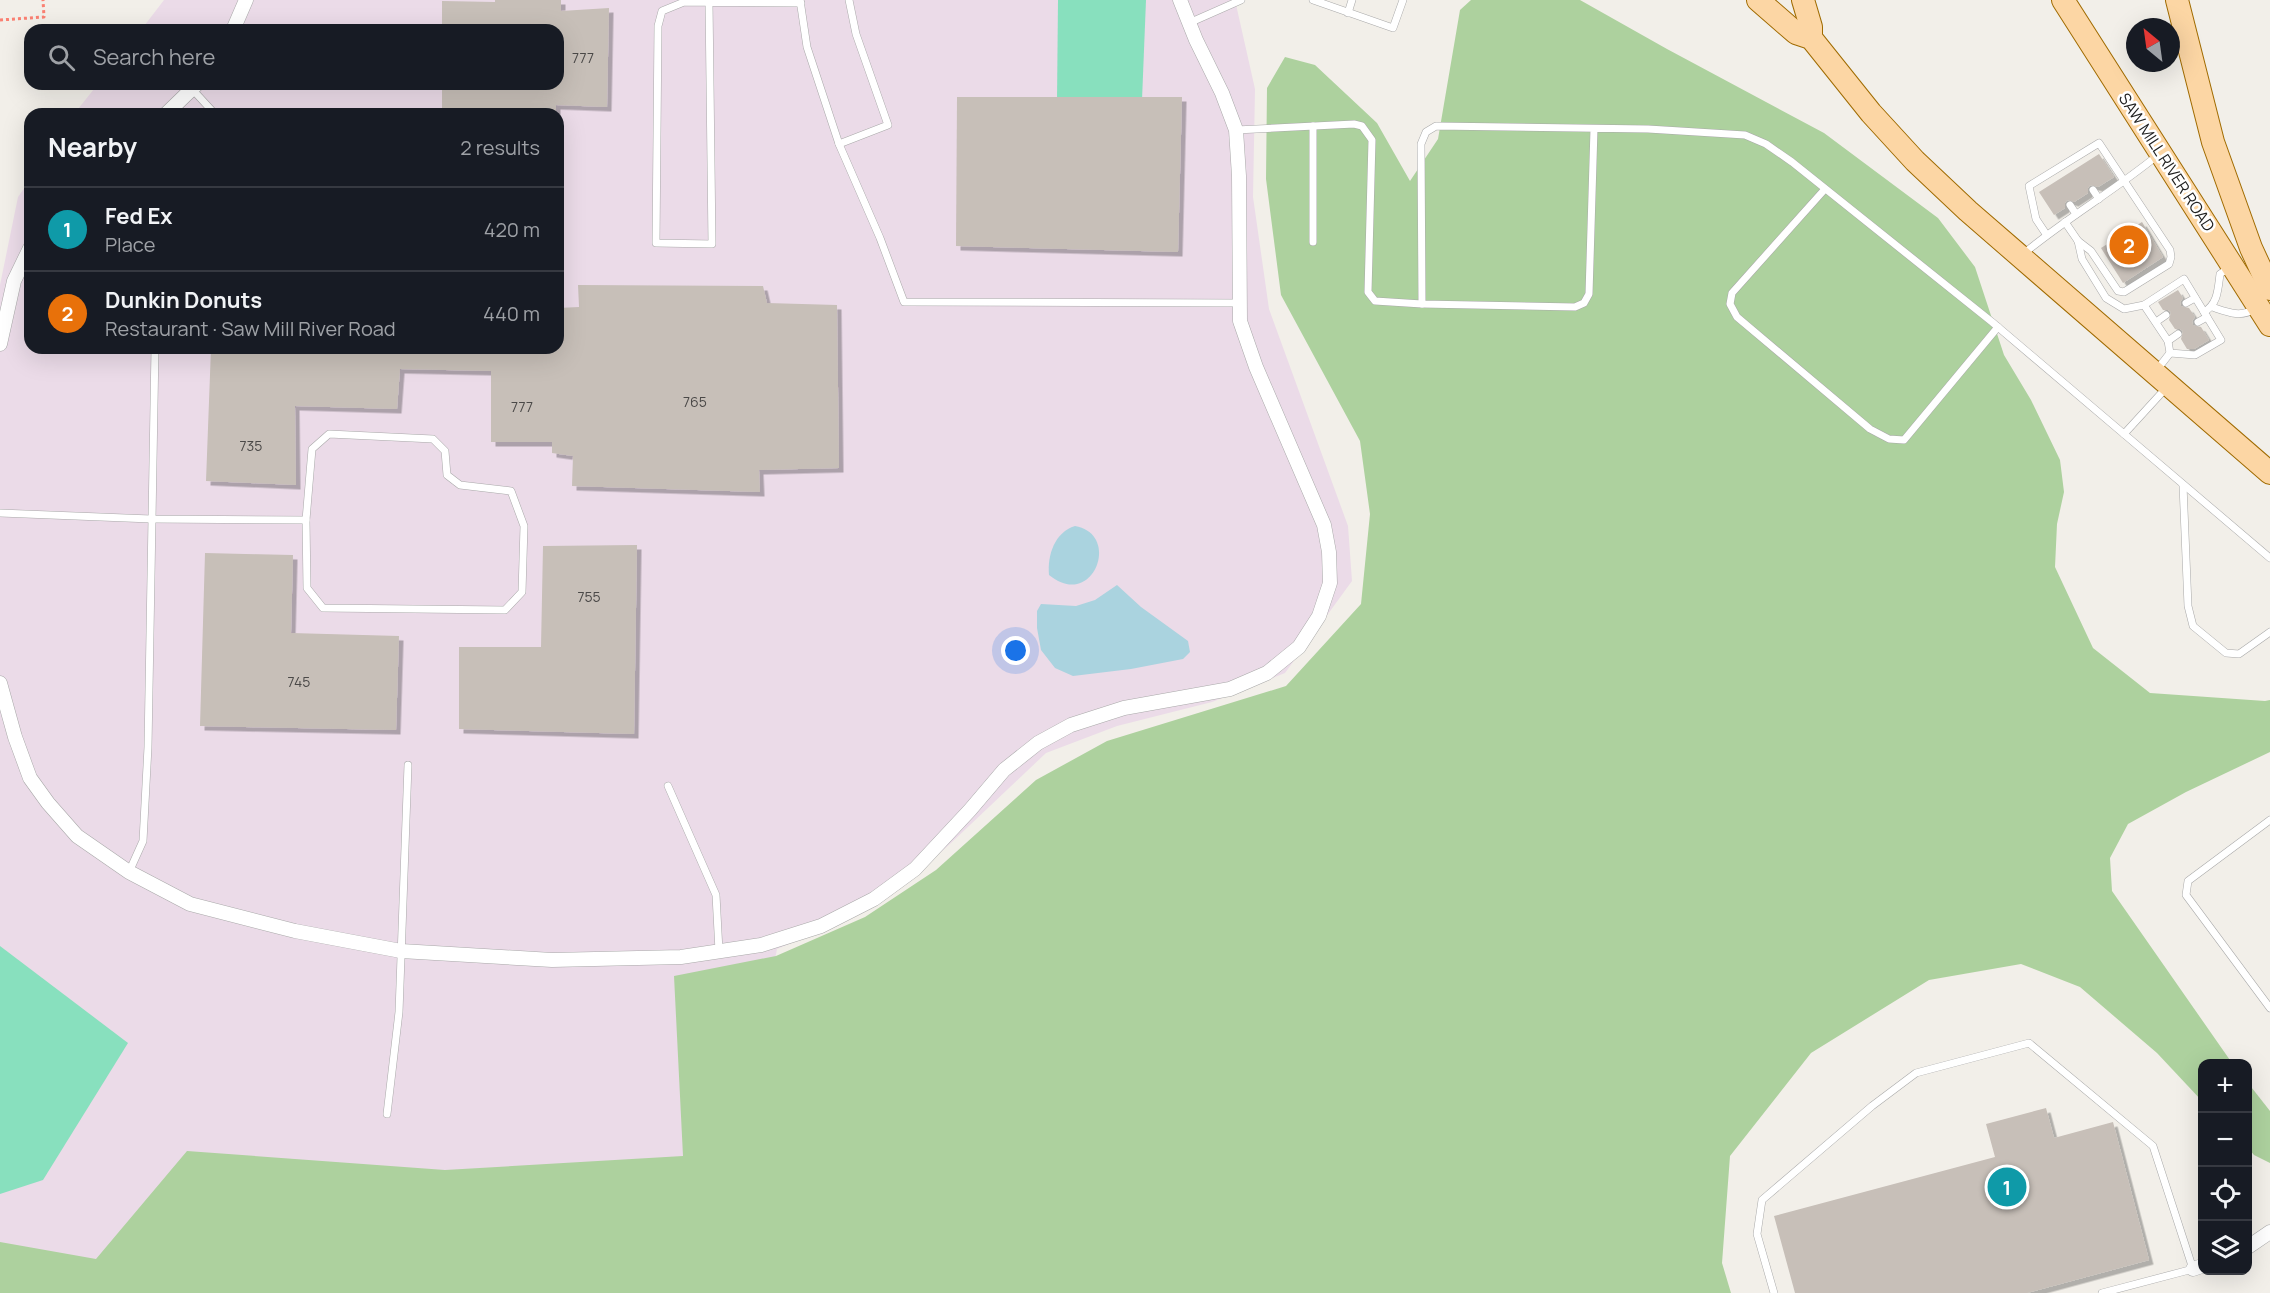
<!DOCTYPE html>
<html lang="en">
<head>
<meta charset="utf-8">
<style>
	body { margin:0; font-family:Manrope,sans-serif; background:#20242c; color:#f1f3f6 }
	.controls { position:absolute; right:18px; bottom:18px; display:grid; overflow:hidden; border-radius:12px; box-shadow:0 6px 24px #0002 }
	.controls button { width:54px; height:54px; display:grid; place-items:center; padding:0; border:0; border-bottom:2px solid #363941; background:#171b24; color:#f1f3f6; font:30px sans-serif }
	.compass { position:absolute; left:2126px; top:18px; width:54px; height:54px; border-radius:50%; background:#171b24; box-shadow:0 6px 24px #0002; rotate:331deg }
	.you { position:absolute; left:1016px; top:651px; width:21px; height:21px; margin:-15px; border:4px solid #fff; border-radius:50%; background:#1a73e8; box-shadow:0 0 0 9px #1a73e833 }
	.badge { display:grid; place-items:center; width:39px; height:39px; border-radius:50%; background:#d40000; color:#fff; font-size:20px; font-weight:700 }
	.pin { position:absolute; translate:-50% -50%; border:3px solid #fff; box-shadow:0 2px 6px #0006 }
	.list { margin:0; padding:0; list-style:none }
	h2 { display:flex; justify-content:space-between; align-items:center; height:78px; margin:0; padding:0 24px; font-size:26px }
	h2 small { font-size:20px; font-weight:400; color:#9ea1a6 }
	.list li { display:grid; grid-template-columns:39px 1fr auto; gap:18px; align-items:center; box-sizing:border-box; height:84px; padding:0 24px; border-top:2px solid #363941 }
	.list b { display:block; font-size:22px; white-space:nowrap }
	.list p { margin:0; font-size:20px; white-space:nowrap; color:#9ea1a6 }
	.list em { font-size:20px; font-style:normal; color:#9ea1a6 }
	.icon { flex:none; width:33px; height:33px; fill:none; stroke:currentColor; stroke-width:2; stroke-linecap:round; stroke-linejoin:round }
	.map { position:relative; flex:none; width:2270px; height:1293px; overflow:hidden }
	.search { position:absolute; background:#171b24; box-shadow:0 6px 24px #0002; left:24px; top:24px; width:540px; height:66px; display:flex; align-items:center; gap:15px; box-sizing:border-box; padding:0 21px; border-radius:18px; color:#9ea1a6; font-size:22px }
	.panel { position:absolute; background:#171b24; box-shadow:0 6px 24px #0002; left:24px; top:108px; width:540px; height:246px; border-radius:18px }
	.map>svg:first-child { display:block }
</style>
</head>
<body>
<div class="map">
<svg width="2270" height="1293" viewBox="0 0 2270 1293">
	<defs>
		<filter id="shadow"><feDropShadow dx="4.5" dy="4.5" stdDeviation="0" flood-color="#0004"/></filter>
	</defs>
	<rect width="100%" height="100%" fill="#f2efe9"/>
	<polygon fill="#ebdbe8" points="164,0 1235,0 1255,89 1253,197 1269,309 1348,526 1352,581 1285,673 1212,702 1117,726 1046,753 951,843 892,895 846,920 777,949 712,1293 0,1269 0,285 18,197 30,180 30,348 558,348 558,114 74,114 98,84 558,84 558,30 141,30"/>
	<g fill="#add19e">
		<polygon points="1471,0 1580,0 1667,49 1824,133 1938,218 1975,267 2004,355 2031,400 2060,460 2064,492 2057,524 2055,567 2093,648 2150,693 2265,701 2270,700 2270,752 2186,792 2128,824 2110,858 2112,891 2232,1063 2202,1064 2202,1101 2157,1053 2080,987 2021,964 1929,980 1811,1053 1730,1156 1722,1263 1731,1293 0,1293 0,1242 96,1259 187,1151 445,1170 683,1156 674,976 776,956 865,917 936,870 1036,780 1107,741 1286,686 1361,604 1370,514 1360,441 1281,295 1266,179 1267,88 1285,57 1315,65 1377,123 1410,181 1438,139 1460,10"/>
		<polygon points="2248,1083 2270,1111 2270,1163 2254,1155 2248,1148"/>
	</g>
	<g fill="#88e0be">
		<polygon points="1058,0 1146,0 1142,100 1057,101"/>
		<polygon points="0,946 128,1043 43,1180 0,1194"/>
	</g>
	<g fill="#aad3df">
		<path d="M 1075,526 C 1122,534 1093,611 1049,575 C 1047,555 1055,532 1075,526 Z"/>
		<polygon points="1117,585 1141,607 1188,641 1190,652 1183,659 1131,669 1073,676 1055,668 1041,650 1037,628 1037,611 1041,604 1076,606 1095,600"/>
	</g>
	<g fill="#c7bfb8" filter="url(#shadow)">
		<polygon points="495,0 561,0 561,11 609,8 607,107 556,105 556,114 442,114 442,84 558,84 558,30 442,30 442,1 495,2"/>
		<polygon points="957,97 1182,97 1178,252 956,246"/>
		<polygon points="2099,154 2114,177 2098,187 2090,185 2088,188 2088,193 2074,202 2067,200 2065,203 2065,208 2054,215 2039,192"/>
		<polygon points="2142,222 2163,257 2123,283 2101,248"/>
		<polygon points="578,285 763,286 767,303 837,305 839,468 759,470 760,492 572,486 573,456 552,453 552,442 491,442 491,371 400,369 397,409 295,406 296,485 206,481 211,348 558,348 558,308 579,307"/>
		<polygon points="2178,290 2183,298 2180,302 2181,306 2189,308 2195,317 2192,321 2193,325 2201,327 2209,340 2194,349 2187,349 2181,339 2183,331 2180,329 2175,329 2169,320 2171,312 2168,310 2163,310 2158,302"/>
		<polygon points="637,545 634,734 459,729 459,647 541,647 543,546"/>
		<polygon points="205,553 293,555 291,633 399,636 396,730 200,726"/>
		<polygon points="2046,1108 2054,1138 2113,1122 2149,1260 2027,1293 1795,1293 1774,1216 1995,1157 1986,1124"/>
	</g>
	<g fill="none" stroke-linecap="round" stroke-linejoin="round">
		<g stroke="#a9a9a9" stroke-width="8">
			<g id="service">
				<polyline points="800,0 807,47 839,144 880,238 904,302 1240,303"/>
				<polyline points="1313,0 1393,28 1403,0"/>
				<polyline points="709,2 712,244 656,243 658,26 662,11 684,2 801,3"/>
				<polyline points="1348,13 1352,0"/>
				<polyline points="1189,23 1241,0"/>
				<polyline points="192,89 215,114"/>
				<polyline points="1313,126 1313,242"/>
				<polyline points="1594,129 1589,294 1584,303 1575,307 1422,304 1421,144 1426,132 1436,126 1648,129 1745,135 1766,144 1792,162 1992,322 2124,434 2167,387"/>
				<polyline points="1236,130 1354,124 1362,126 1372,140 1368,292 1375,301 1422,304"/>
				<polyline points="839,144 888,125 856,34 849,0"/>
				<polyline points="1825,189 1732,293 1730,304 1737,317 1870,429 1889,439 1904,440 1998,327"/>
				<polyline points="2093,190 2099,199"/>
				<polyline points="2070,205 2076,214"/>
				<polyline points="2065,222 2078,241 2082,259 2106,298 2124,309 2144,305 2184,279 2221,340 2195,355 2170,353"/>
				<polyline points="2046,234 2036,219 2029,186 2099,143 2170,250 2171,257 2169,264 2124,292 2118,291 2091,251 2078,241"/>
				<path d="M 2022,255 C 2065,219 2114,191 2158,155"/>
				<polyline points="2186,303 2195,298"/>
				<polyline points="2144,305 2168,341 2170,353 2156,371"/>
				<path d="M 2212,307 C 2227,312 2240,318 2255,309"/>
				<path d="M 2204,312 C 2218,304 2218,289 2220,274 L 2230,267"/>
				<polyline points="2156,322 2166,315"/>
				<polyline points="2198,322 2207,317"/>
				<polyline points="2168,341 2178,334"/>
				<polygon points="329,434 433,439 445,451 447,475 460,485 511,491 524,526 522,592 505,610 323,608 307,588 306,520 312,449"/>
				<polyline points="2124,434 2270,558"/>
				<polyline points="2183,485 2188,606 2193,626 2226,653 2239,654 2270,632"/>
				<polyline points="0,513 151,519 306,520"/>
				<polyline points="668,786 716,895 719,951"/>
				<polyline points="2270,820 2188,881 2186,895 2270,1008"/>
				<polyline points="129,872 143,841 148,747 155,348"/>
				<polyline points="387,1114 399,1012 408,765"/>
				<polyline points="1774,1293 1757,1234 1762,1200 1872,1106 1916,1073 2029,1043 2153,1146 2193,1269 2102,1293"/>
			</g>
		</g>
		<g stroke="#a9a9a9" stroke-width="15">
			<g id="minor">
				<polyline points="233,30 246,0"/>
				<polyline points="166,114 197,84"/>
				<polyline points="0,344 14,281 30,248"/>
				<polyline points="0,683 15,737 30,778 48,803 77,836 129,872 190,904 295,931 401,951 552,960 681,957 761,945 821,926 874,899 915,869 970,810 1004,770 1038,743 1071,725 1124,708 1230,689 1267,673 1299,647 1319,616 1330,583 1329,552 1324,525 1256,367 1240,321 1239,176 1236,130 1222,93 1196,40 1180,0"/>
				<polyline points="2248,1247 2270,1232"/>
				<polyline points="2193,1269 2202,1266"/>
			</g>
		</g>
		<g stroke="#a06b00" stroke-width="24">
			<g id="primary">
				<polyline points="1758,0 1796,33 1811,38 1871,113 1915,161 1968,211 2270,473"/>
				<polyline points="1803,0 1811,27 1811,38"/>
				<polyline points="2063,0 2270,325"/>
				<polyline points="2177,0 2213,142 2251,248 2270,289"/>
			</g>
		</g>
		<polyline stroke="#fa8072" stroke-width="3" stroke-dasharray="3 3" stroke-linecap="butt" points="0,20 44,17 43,0"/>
		<use href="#service" stroke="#fff" stroke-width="7"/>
		<use href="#minor" stroke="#fff" stroke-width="14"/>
		<use href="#primary" stroke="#fcd6a4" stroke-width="22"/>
	</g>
	<g text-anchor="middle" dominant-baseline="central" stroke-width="5" stroke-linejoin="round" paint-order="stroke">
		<g font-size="14" fill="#4b4948">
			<text x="583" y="57">777</text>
			<text x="695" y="401">765</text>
			<text x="522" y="406">777</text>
			<text x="251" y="445">735</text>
			<text x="589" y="596">755</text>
			<text x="299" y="681">745</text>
		</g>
		<g font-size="16" fill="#222" stroke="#fff">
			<text transform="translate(2167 162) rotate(57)">SAW MILL RIVER ROAD</text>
		</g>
	</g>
</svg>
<div class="controls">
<button>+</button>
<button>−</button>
<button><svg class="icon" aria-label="locate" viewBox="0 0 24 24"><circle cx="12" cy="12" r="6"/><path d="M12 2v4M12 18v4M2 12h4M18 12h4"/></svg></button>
<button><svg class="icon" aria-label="layers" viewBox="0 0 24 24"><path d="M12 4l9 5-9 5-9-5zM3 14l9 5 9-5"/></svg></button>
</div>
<svg class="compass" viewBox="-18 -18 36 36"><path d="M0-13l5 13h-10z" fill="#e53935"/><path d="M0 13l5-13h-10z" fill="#9ea1a6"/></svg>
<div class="you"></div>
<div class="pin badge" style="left:2007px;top:1187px;background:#0f9aa8">1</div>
<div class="pin badge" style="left:2129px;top:245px;background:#e8710a">2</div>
<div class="search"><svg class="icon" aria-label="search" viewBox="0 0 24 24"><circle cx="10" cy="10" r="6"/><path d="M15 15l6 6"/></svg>Search here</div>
<section class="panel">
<h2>Nearby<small>2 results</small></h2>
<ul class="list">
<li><span class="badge" style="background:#0f9aa8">1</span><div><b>Fed Ex</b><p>Place</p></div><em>420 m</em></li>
<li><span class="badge" style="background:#e8710a">2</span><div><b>Dunkin Donuts</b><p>Restaurant · Saw Mill River Road</p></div><em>440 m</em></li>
</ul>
</section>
</div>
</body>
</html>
